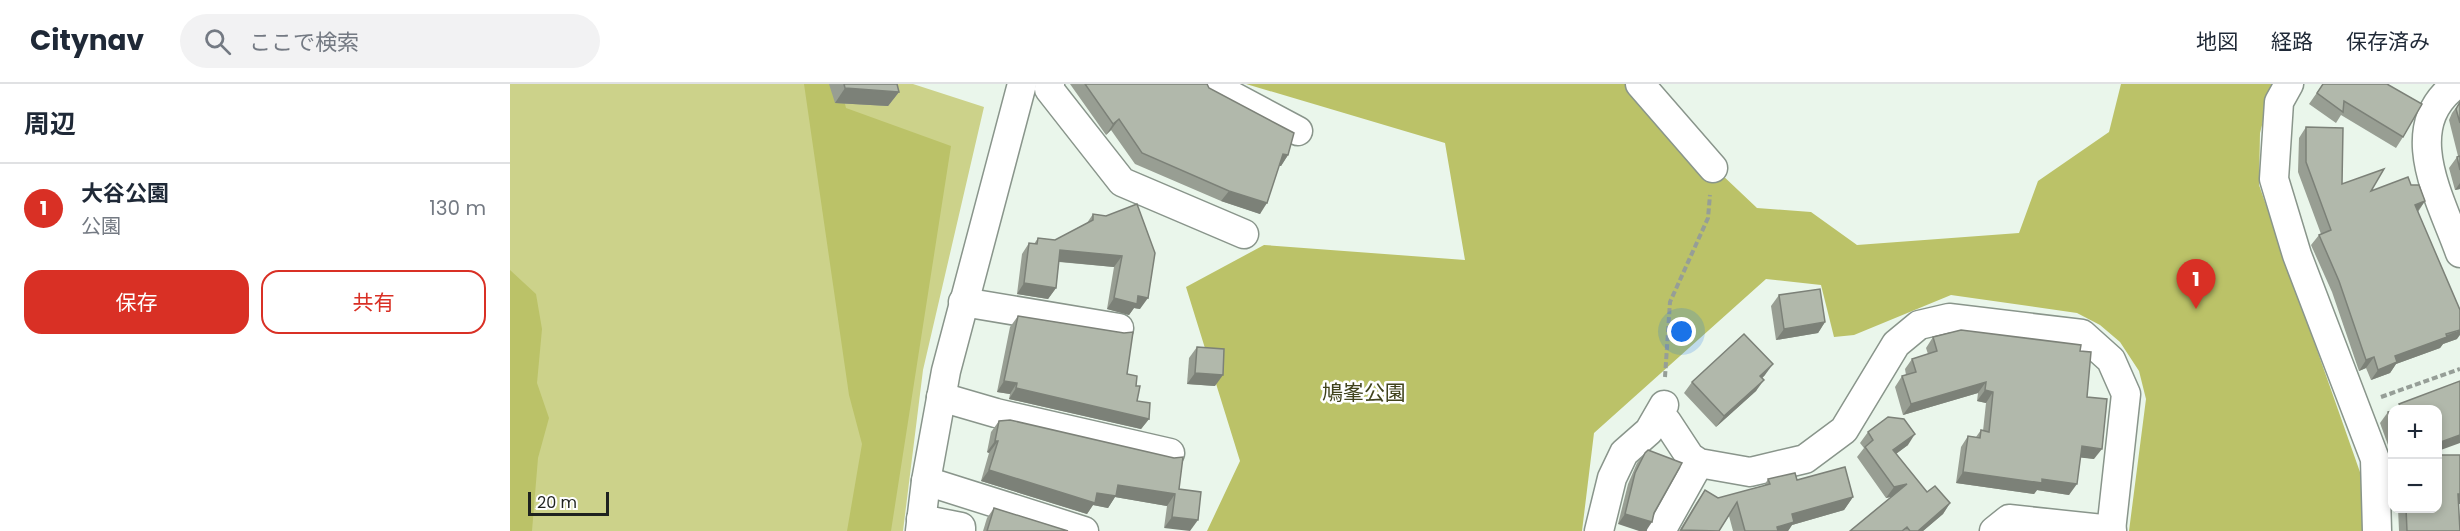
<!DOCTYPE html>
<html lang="ja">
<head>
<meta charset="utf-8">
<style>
	body { margin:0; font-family:Poppins,"Noto Sans JP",sans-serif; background:#f2f2f3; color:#1f2937 }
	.controls { position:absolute; right:18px; bottom:18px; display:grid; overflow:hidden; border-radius:12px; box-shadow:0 3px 9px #0003 }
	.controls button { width:54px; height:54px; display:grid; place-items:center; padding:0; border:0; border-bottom:2px solid #e0e1e3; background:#fff; color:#1f2937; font:30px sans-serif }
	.scale { position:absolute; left:18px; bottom:15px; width:81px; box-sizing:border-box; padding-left:6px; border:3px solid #1e221f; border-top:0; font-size:16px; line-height:21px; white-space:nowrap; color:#1e221f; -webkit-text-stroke:4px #fff; paint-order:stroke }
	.you { position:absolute; left:1172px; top:248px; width:21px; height:21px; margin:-15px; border:4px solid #fff; border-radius:50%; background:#1a73e8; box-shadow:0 0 0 9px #1a73e833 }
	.badge { display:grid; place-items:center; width:39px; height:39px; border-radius:50%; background:#d93025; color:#fff; font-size:20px; font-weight:700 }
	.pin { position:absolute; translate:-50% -50px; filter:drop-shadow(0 2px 3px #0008) }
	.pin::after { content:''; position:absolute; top:32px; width:21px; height:18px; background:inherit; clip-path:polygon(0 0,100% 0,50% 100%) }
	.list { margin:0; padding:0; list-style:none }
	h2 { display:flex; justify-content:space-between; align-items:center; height:78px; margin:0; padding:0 24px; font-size:26px }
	h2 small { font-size:20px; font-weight:400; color:#747a83 }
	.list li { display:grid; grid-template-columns:39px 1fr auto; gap:18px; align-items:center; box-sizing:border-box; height:90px; padding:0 24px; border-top:2px solid #e0e1e3 }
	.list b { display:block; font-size:22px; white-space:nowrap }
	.list p { margin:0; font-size:20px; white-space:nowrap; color:#747a83 }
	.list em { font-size:20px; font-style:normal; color:#747a83 }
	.actions { display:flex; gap:12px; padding:18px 24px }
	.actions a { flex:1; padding:14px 0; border:2px solid #d93025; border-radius:18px; text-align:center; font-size:21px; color:#d93025 }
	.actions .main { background:#d93025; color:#fff }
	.icon { flex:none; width:33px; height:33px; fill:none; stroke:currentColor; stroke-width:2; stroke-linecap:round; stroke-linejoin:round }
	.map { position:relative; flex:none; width:1950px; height:447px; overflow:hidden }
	header { display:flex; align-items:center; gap:36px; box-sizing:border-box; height:84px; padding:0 30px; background:#fff; border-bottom:2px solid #e0e1e3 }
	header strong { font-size:28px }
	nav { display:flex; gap:33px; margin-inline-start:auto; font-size:21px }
	.search { width:420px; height:54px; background:#f2f2f3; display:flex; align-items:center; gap:15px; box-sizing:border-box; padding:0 21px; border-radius:33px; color:#747a83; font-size:22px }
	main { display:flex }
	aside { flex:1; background:#fff }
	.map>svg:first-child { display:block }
</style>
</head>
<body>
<header>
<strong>Citynav</strong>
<div class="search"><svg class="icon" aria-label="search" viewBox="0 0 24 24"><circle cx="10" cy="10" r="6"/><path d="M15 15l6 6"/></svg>ここで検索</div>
<nav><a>地図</a><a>経路</a><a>保存済み</a></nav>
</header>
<main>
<aside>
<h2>周辺<small></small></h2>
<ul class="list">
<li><span class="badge">1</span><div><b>大谷公園</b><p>公園</p></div><em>130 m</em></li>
</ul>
<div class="actions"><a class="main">保存</a><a>共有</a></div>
</aside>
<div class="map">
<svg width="1950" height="447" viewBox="0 0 1950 447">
	<rect width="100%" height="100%" fill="#eaf6eb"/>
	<polygon fill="#ccd28a" points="0,0 403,0 474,23 413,286 393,447 0,447"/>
	<g fill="#bbc268">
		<polygon points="294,0 330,0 336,24 441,62 381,447 337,447 352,360 339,311"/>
		<polygon points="736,0 1116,0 1247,124 1301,128 1347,161 1509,149 1528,97 1599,48 1611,0 1766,0 1760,10 1750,49 1749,101 1851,391 1856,447 1619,447 1636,315 1629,287 1610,258 1590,241 1567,229 1441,211 1344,251 1324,253 1311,201 1256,195 1084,349 1072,447 697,447 730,377 676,203 754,161 955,176 935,59"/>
		<polygon points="0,186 26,210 32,245 27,299 39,334 28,374 22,447 0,447"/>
	</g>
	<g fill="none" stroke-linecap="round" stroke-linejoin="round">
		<g stroke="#89958b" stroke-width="31">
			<g id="minor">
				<polyline points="540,0 539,5 612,98 734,150"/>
				<polyline points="700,0 788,47"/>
				<polyline points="1130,0 1203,84"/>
				<polyline points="1779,0 1769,18 1764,95 1787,171 1865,375 1867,447"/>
				<path d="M 1947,0 C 1887,43 1932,117 1950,169"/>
				<polyline points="453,218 609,244"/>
				<polyline points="431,313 486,329 660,369"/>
				<polyline points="1157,338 1180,373 1189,379 1240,388 1295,375 1334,346 1386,260 1409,241 1439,234 1572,250 1601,276 1616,310 1601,447"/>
				<polyline points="416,397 574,447"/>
				<polyline points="411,435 451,443 451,447"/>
				<polyline points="410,447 416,397 436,287 512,0"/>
				<polyline points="1089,447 1102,394 1114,369 1139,347 1154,321"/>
				<polyline points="1151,447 1189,379"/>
				<polyline points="1484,447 1499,435 1602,446"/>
			</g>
		</g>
		<g stroke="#969e97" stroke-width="4" stroke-dasharray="6 3" stroke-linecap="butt">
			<polyline points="1155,293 1160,218 1198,134 1200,111"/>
			<polyline points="1871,313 1950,285"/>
		</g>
		<use href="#minor" stroke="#fff" stroke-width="28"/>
	</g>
	<g fill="#989e93">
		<polygon points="319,0 387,0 389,8 378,22 325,19"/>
		<polygon points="560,0 697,0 699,4 778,71 771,82 769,82 750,130 711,117 625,80 601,46 596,51"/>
		<polygon points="1813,0 1893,53 1886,64 1831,31 1826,39 1799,20"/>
		<polygon points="1950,18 1950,105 1945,106 1939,84 1947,73 1948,72 1939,36 1942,29"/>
		<polygon points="1796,43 1832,100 1861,107 1901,101 1915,117 1908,128 1947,255 1933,260 1930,264 1886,280 1880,289 1861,296 1856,284 1849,287 1822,208 1801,161 1809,151 1811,150 1788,88 1789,54"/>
		<polygon points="583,130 596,132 630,225 624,224 619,231 597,225 604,183 549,178 546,204 538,215 507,210 512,170 519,159 524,160 528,154 545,156 577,139"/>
		<polygon points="1269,211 1315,238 1308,249 1266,256 1261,222"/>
		<polygon points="508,232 617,290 627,317 639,335 631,345 499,315 500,310 487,308 500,243"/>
		<polygon points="1423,253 1570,267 1584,375 1571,373 1559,411 1527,406 1524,410 1446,399 1451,363 1458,352 1466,353 1471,346 1473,347 1476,319 1467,317 1468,309 1393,331 1385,303 1392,292 1396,291 1395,285 1402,275 1418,270 1416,264"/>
		<polygon points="687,263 705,302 677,300 679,274"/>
		<polygon points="1255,291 1252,294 1246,307 1206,343 1174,309 1182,298"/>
		<polygon points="1882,327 1882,372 1870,339 1878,328"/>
		<polygon points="489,337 669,405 691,408 654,444 657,422 605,413 598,424 583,421 577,430 471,397 479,369 477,368 481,348"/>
		<polygon points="1358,348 1398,361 1386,370 1417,408 1440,419 1433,430 1413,447 1340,447 1381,413 1376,414 1347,373 1354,364 1350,359"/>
		<polygon points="1135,369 1144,429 1108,440 1118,400 1127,379"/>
		<polygon points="1950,371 1950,420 1948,420 1950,447 1889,447 1888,424 1928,424"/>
		<polygon points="1258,395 1287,396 1343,413 1334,426 1282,441 1278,447 1223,447 1219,432 1209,447 1169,447 1186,419 1195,406 1208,414 1254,402"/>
		<polygon points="484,424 558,447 473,447 477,434"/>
	</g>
	<g fill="#7c8178">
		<polygon points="335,4 389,8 378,22 325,19"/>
		<polygon points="609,35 601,46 596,51 603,40"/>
		<polygon points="773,70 778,71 771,82 766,81"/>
		<polygon points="1950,99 1950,105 1945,106"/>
		<polygon points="719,107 757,119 750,130 711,117"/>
		<polygon points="1915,117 1907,128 1905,121"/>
		<polygon points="550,166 612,172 604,183 542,177"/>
		<polygon points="514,199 546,204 538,215 507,210"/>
		<polygon points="628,212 638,214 630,225 624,224 619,231 597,225 604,214"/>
		<polygon points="1315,238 1308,249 1266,256 1274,245"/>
		<polygon points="1950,246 1950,251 1947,255 1933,260 1930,264 1886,280 1880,289 1861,296 1868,286 1885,272"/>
		<polygon points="1864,273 1856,284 1849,287 1856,276"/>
		<polygon points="1263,280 1255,291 1243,303 1250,292"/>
		<polygon points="685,289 713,291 705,302 677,300"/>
		<polygon points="1254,296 1246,307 1206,343 1214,332"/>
		<polygon points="494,297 507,299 500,310 487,308"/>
		<polygon points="1476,298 1468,309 1393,331 1401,320"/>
		<polygon points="506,304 639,335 631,345 499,315"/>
		<polygon points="1475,306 1483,308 1476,319 1467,317"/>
		<polygon points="1405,350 1398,361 1376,377 1383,366"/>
		<polygon points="1950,351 1950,359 1928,367 1928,359"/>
		<polygon points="485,357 488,357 479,369 477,368"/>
		<polygon points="1572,362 1592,365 1584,375 1565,373"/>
		<polygon points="479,386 587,409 608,401 665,410 657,422 605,413 598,424 583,421 577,430 471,397"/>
		<polygon points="1453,388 1532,395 1567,400 1559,411 1527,406 1524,410 1446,399"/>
		<polygon points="1397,400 1389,411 1376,414 1384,403"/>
		<polygon points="1948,410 1950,410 1950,420 1940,421"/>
		<polygon points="1343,413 1334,426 1282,441 1278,447 1264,447 1267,443 1282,430"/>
		<polygon points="1440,419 1433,430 1413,447 1408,447"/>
		<polygon points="1115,430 1142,438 1136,447 1129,447 1108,440"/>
		<polygon points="662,433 688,436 680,447 654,444"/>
	</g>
	<g fill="#b1b8ab" stroke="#7c8178" stroke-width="1.5">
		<polygon points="334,0 387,0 389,8 335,4"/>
		<polygon points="575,0 697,0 699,4 784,49 778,71 773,70 757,119 719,107 632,69 609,35 603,40"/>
		<polygon points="1813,0 1877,0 1912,20 1893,53 1834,17 1833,28 1807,9"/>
		<polygon points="1950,18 1950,39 1946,25"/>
		<polygon points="1796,43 1833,44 1832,100 1874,85 1861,107 1898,93 1901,101 1909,101 1915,117 1905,121 1950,226 1950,246 1936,250 1937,253 1885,272 1887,278 1868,286 1864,273 1856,276 1829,197 1809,151 1821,146 1796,78"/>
		<polygon points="1950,72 1950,86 1947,73"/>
		<polygon points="627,120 645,169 638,214 628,212 627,220 604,214 612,172 550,166 546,204 514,199 519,159 527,160 528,154 545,156 583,136 583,130 596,132"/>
		<polygon points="1310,205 1315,238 1274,245 1269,211"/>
		<polygon points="508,232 614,249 623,248 617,290 627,292 626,302 630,302 627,317 640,319 639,335 506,304 507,299 494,297"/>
		<polygon points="1451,246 1571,261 1570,267 1581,268 1577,313 1597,315 1592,365 1572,362 1567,400 1532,395 1532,399 1453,388 1458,352 1470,354 1471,346 1479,348 1483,308 1475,306 1476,298 1401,320 1392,292 1406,288 1402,275 1427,267 1423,253"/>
		<polygon points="1234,250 1263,280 1250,292 1254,296 1214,332 1182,298"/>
		<polygon points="687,263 714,265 713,291 685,289"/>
		<polygon points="1950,297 1950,351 1928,359 1928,326 1886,326 1891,324 1889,320"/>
		<polygon points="1882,327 1882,341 1878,328"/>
		<polygon points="1378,333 1394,335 1405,350 1383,366 1417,408 1425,402 1440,419 1408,447 1400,447 1397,443 1392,447 1340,447 1397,400 1384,403 1355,363 1363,356 1358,348"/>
		<polygon points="500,336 664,374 673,373 669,405 691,408 688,436 662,433 665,410 608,401 606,412 587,409 585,419 479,386 488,357 485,357 489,337"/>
		<polygon points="1138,366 1172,379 1144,429 1142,438 1115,430 1125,389 1135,369"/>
		<polygon points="1928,371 1950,371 1950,410 1948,410 1950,447 1897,447 1896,424 1928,424"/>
		<polygon points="1335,383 1343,413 1282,430 1284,438 1267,443 1268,447 1235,447 1227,418 1209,447 1171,446 1195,406 1208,414 1260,400 1258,395 1285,389 1287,396"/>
		<polygon points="484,424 558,447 477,447"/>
	</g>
	<g text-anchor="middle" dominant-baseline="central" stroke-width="5" stroke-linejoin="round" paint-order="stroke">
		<g font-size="21" fill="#40431d" stroke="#fff">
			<text x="854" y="308">鳩峯公園</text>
		</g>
	</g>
</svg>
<div class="controls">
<button>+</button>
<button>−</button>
</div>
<div class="scale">20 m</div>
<div class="you"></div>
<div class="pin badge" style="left:1686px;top:225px">1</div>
</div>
</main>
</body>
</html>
